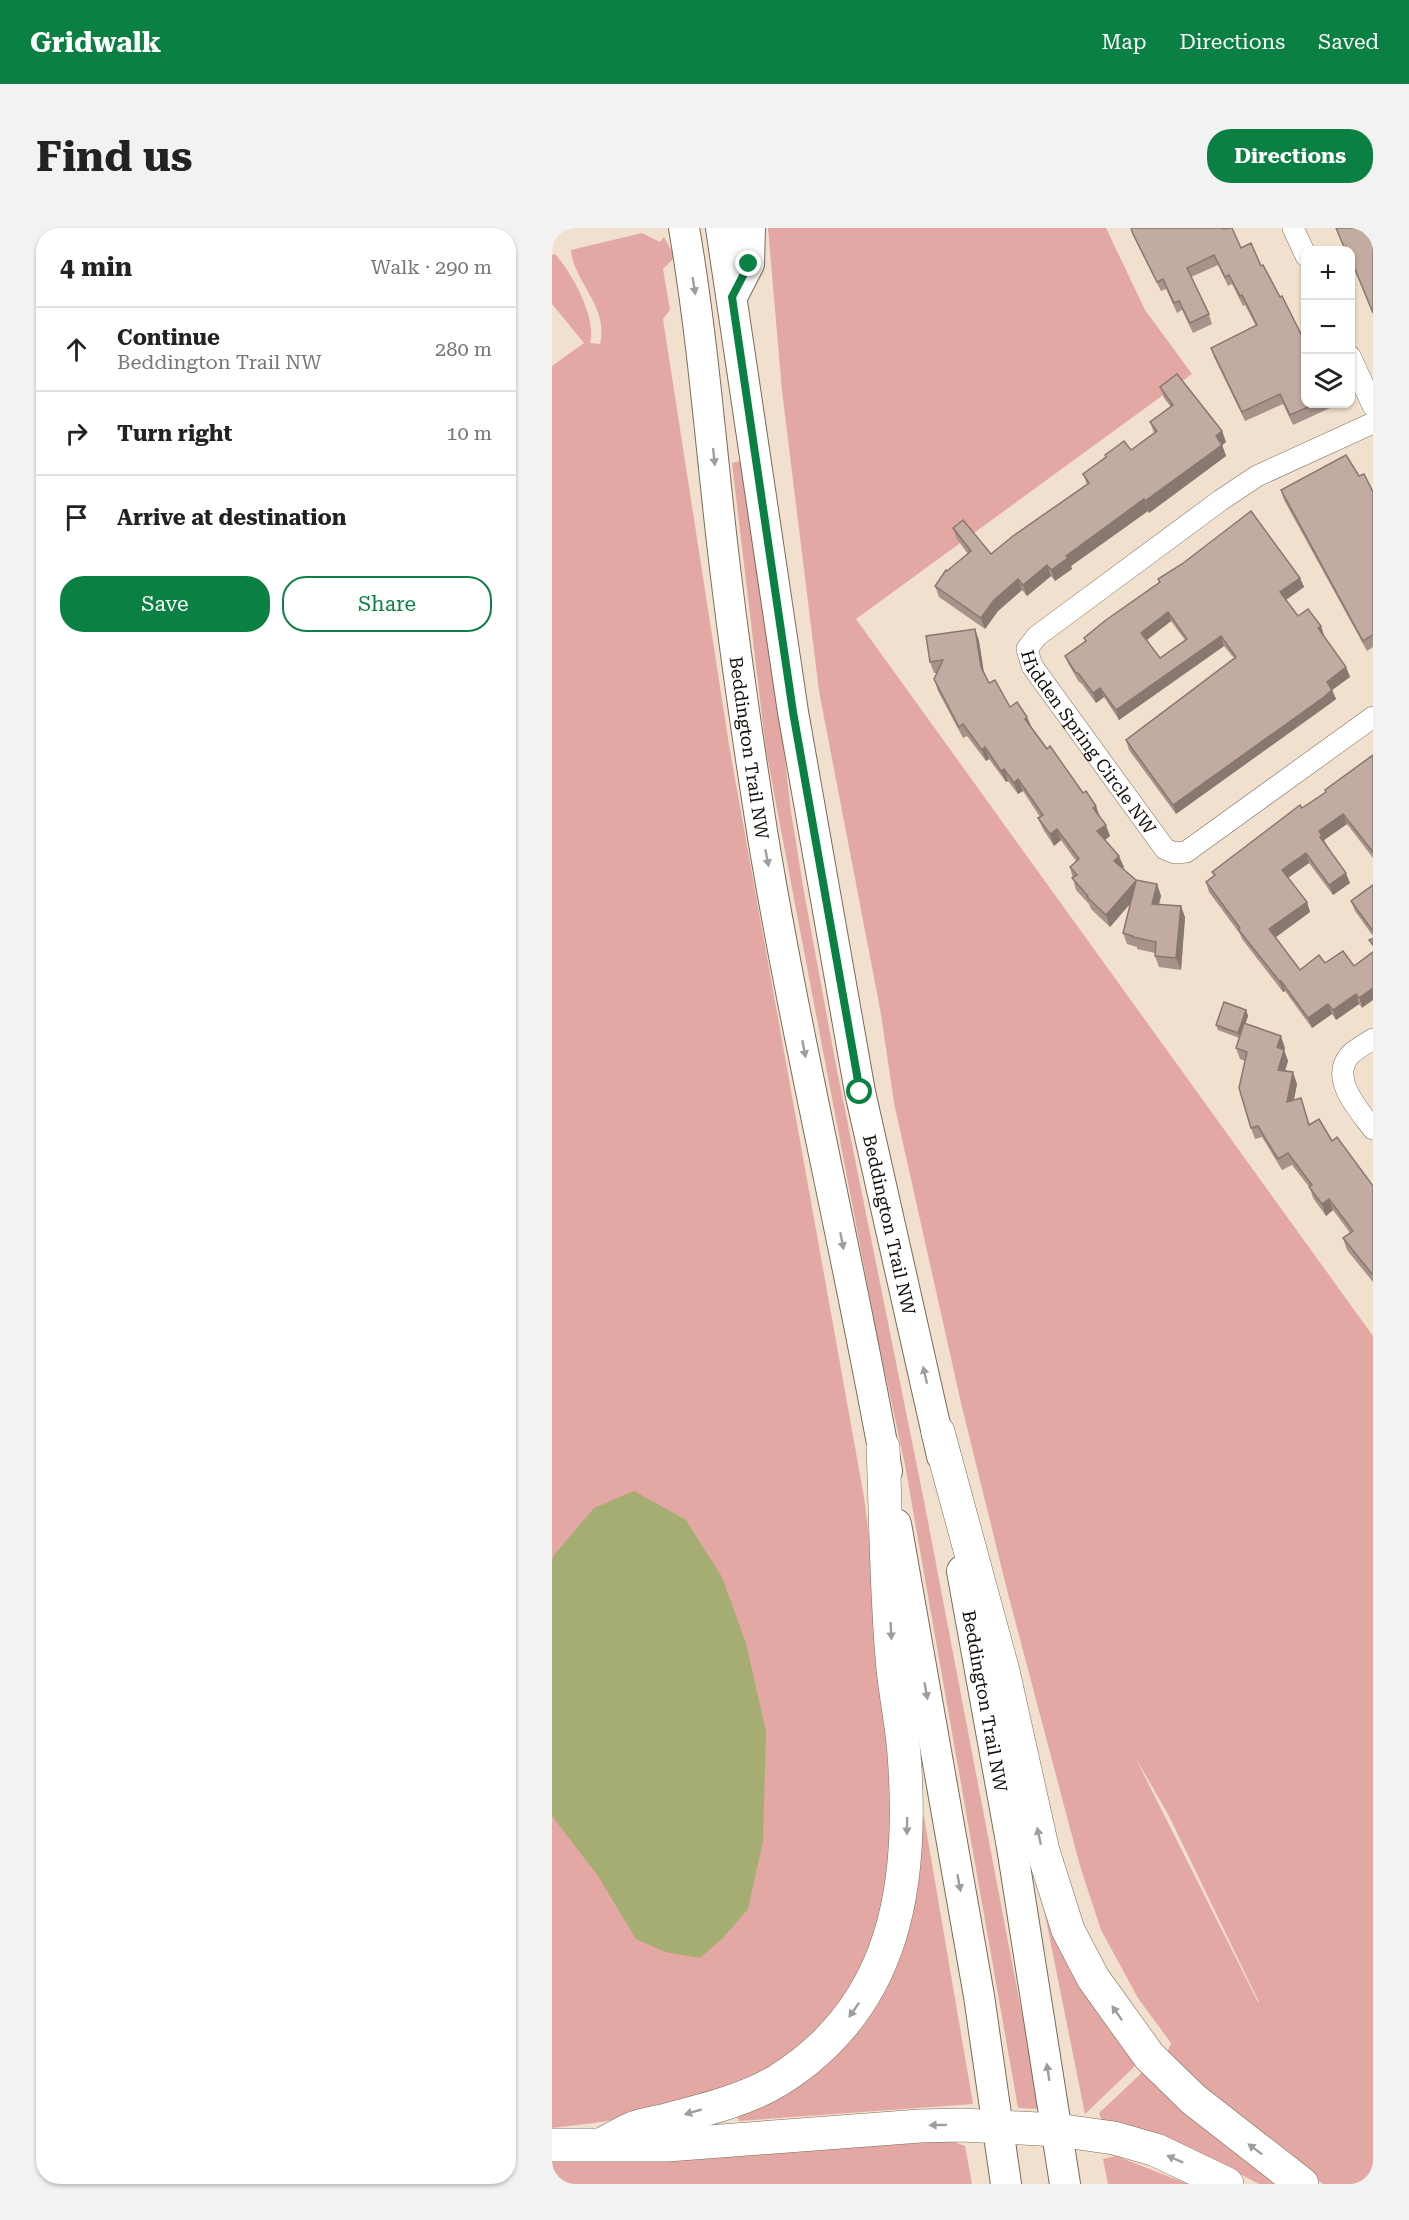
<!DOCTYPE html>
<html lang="en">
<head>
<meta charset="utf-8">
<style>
	body { margin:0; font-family:"Roboto Serif",serif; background:#f2f2f2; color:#222 }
	.controls { position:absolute; right:18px; top:18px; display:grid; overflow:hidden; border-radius:12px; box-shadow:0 2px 4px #0004 }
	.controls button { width:54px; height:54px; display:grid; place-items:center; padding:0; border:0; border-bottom:2px solid #e0e0e0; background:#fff; color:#222; font:30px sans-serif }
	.stop { position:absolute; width:18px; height:18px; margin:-14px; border:4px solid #0b8043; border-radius:50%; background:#fff }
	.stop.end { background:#0b8043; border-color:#fff; box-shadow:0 2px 6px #0008 }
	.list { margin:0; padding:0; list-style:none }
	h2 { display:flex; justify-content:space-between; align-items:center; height:78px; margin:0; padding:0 24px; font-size:26px }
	h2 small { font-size:20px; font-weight:400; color:#767676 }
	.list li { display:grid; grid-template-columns:39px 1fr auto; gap:18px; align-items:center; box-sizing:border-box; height:84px; padding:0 24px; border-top:2px solid #e0e0e0 }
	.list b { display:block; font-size:22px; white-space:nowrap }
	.list p { margin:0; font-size:20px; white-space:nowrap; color:#767676 }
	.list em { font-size:20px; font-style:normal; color:#767676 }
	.actions { display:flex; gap:12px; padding:18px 24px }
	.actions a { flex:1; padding:14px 0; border:2px solid #0b8043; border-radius:24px; text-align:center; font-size:21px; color:#0b8043 }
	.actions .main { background:#0b8043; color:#fff }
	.icon { flex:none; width:33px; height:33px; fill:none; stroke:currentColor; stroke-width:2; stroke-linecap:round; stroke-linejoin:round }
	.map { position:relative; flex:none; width:821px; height:1956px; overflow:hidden; border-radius:24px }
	header { display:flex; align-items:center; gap:36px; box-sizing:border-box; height:84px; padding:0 30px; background:#0b8043; color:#fff }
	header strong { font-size:28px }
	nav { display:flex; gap:33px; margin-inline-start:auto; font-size:21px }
	.intro { display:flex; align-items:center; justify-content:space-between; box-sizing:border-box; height:144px; padding:0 36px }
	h1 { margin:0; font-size:42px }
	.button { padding:15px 27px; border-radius:24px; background:#0b8043; color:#fff; font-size:21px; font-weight:700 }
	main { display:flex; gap:36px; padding:0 36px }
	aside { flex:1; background:#fff; border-radius:24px; box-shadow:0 2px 4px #0004 }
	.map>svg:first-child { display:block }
</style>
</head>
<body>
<header>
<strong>Gridwalk</strong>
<nav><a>Map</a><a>Directions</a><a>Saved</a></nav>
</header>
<div class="intro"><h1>Find us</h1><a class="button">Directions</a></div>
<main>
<aside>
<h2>4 min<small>Walk · 290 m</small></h2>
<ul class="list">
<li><svg class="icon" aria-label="ahead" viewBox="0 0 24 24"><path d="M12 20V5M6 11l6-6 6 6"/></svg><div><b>Continue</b><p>Beddington Trail NW</p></div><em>280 m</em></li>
<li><svg class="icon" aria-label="right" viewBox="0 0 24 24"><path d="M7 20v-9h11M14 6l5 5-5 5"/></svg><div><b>Turn right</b></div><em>10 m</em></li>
<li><svg class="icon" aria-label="arrive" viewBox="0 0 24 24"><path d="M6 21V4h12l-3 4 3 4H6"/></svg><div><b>Arrive at destination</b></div></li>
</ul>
<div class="actions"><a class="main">Save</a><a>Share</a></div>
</aside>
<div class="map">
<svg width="821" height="1956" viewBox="0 0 821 1956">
	<rect width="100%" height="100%" fill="#f1e0cd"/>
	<g fill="#e3a8a3" fill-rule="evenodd">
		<path d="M 216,0 L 554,0 L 593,82 L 640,146 L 304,391 L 821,1108 L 821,1956 L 771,1956 L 614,1827 L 619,1815 L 586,1770 L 549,1702 L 528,1638 L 455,1362 L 409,1175 L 342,875 L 329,786 L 267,463 L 230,163 ZM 582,1527 L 617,1588 L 707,1774 L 706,1774 Z"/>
		<path d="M 90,5 L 108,14 L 112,9 L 123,29 L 111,41 L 118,82 L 111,91 L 177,517 L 312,1269 L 323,1356 L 336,1515 L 340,1632 L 320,1722 L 286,1781 L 249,1818 L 198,1852 L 105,1885 L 42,1895 L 0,1900 L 0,138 L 32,115 L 0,76 L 0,27 L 3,26 C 20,45 45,90 38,115 L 48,116 C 57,78 22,55 19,22 Z"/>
		<polygon points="188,233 212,350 239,584 252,664 283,832 373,1278 488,1881 466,1880 353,1237 326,1112 228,597 214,522 180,235"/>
		<polygon points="372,1589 421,1876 187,1893 184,1884 286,1816 363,1592"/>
		<polygon points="488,1662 585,1831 582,1839 533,1886"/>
		<polygon points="595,1840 729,1956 707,1956 656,1929 584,1903 550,1893 547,1885"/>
		<polygon points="394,1911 413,1918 420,1956 0,1956 0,1931"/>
		<polygon points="564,1928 636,1956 556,1956 551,1931"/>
	</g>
	<polygon fill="#a6ad72" points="82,1263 134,1292 170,1349 194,1415 214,1504 211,1613 196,1681 171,1710 148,1730 113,1724 84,1711 46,1648 0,1588 0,1333 2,1327 42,1280"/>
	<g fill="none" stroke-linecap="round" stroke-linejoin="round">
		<g stroke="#7a6b5b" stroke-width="22">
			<g id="minor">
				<polyline points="741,0 754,28"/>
				<polyline points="798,128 821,178"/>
				<path id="s1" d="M 821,195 L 705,248 L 669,272 L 485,408 L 475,421 L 480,438 L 613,621 L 623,625 L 634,624 L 821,489"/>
				<path d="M 821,811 C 814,816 803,821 797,828 C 778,852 807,882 821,901"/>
			</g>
		</g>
		<g stroke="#7a6b5b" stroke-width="32">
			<g id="secondary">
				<path id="s2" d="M 132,0 C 150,104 158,209 170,314 C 181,411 195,507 210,603 C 245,817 297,1029 335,1243"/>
				<path id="s3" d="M 169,0 L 241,484 L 308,864 L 390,1228"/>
				<polyline points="180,69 197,36 198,0"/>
				<polyline points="344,1296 427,1768 454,1956"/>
				<path id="s4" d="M 410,1343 L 460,1619 L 513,1956"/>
			</g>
		</g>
		<g stroke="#7a6b5b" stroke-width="34">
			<g id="motorway">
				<polyline points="386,1204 451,1443 491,1623 516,1702 541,1750 597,1828 641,1871 750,1956"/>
				<path d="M 51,1916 C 60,1911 70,1905 79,1901 C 89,1897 100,1895 110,1893 C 147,1883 192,1873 225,1853 C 345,1779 362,1655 352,1526 C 350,1498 344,1469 341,1441 C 334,1367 334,1293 331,1219"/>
				<polyline points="0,1917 115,1917 368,1898 410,1897 505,1902 562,1910 604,1922 675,1956"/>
			</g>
		</g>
		<use href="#minor" stroke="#fff" stroke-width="21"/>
		<use href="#secondary" stroke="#fff" stroke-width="30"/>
		<use href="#motorway" stroke="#fff" stroke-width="33"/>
	</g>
	<g fill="#a7938a" fill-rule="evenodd">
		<polygon points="579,0 670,0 753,176 777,176 778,180 741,197 731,176 693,193 662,129 659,120 704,98 693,77 691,78 680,56 676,58 666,37 639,49 657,86 660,96 641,105 630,82 625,85 614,61 609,63 585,15"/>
		<polygon points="608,159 670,203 674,214 670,217 674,228 597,285 596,283 519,338 520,341 503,353 499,348 475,368 470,362 446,383 433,401 387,369 383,358 395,343 416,326 405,311 401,300 439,326 535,256 531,246 554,230 553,227 579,222 602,205 598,194 619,179 612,170"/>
		<polygon points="807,248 821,264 821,419 815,423 732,272 729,262"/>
		<path d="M 748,350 L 752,359 L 734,372 L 746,388 L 772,407 L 772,408 L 794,439 L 798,449 L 780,462 L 784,471 L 775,478 L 624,586 L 577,522 L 574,512 L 682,430 L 672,418 L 567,492 L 552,469 L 544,475 L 530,456 L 527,454 L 517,437 L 513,428 L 533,413 L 532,410 L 607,355 L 606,351 ZM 619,393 L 633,412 L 608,430 L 595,412 Z"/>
		<polygon points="423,401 427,413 432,446 437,455 458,479 480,500 548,589 558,608 553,612 572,639 571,640 584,652 605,656 609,668 607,676 633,689 629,742 607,739 603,728 603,725 585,721 585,719 575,716 571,705 578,676 558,699 539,681 537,676 524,662 518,639 524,633 509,612 502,618 491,601 486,590 488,589 471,563 466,566 456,553 454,554 437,531 434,533 415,508 411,510 386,463 382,451 385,445 382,445 378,434"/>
		<polygon points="821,527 821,630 795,596 772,612 798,655 781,667 757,635 736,650 755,674 758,684 723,710 748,742 773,735 791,723 810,780 807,776 784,792 780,786 760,800 733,763 731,764 690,711 688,706 657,664 654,654 662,648 660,644 774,564 773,562"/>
		<polygon points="821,657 821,708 803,683 799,673"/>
		<polygon points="694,782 696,788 693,796 733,820 732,822 736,833 733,843 745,856 742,872 749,870 757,897 780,913 821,958 821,1054 795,1022 791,1010 798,1005 781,982 774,988 761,970 758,960 740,937 730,942 710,909 703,911 699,900 693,833 688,831 684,820 687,810 666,802 664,797"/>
	</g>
	<g fill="#887870">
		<polygon points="670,203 674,214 670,217 674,228 597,285 593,273 664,208"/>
		<polygon points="592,271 596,283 519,338 520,341 503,353 499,342 514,328"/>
		<polygon points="495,337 499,348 475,368 471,357"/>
		<polygon points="748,350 752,359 732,373 728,364"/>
		<polygon points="466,351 470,362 446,383 433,401 429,390 442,372"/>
		<polygon points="616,384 619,393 592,414 589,405"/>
		<polygon points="769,398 772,407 769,410 766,400"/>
		<polygon points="423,401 427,413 433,451 429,439"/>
		<polygon points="669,408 672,418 567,492 564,482"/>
		<polygon points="794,439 798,449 780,462 784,471 624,586 621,577 775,454"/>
		<polygon points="548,460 552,469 544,475 541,465"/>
		<polygon points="475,489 480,500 473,491"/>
		<polygon points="433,519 437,531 434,533 430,522"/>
		<polygon points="452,541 456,553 454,554 449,543"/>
		<polygon points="466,551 471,563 466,566 462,555"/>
		<polygon points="544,578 548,589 541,580"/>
		<polygon points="791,586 795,596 772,612 774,618 772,619 767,603"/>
		<polygon points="554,597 558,608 549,615 545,603"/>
		<polygon points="505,601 509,612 502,618 498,606"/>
		<polygon points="754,625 757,635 734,651 730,642"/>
		<polygon points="567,628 572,639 566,644 562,633"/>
		<polygon points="794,645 798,655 781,667 777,657"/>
		<polygon points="584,653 588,664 558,699 554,687"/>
		<polygon points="605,656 609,668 604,687 600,676"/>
		<polygon points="755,674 758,684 721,711 717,701"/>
		<polygon points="629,678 633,689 629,742 624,730"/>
		<polygon points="729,753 733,763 731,764 728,754"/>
		<polygon points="821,760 821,772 810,780 807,770"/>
		<polygon points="804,766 807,776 784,792 781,782"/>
		<polygon points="776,776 780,786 760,800 756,790"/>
		<polygon points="694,782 696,788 688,811 686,805"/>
		<polygon points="729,808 733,820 732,822 736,833 730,853 726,842 725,819"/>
		<polygon points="741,844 745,856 739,886 735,874"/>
		<polygon points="777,971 781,982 774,988 770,976"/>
	</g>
	<g fill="#c2aba0" stroke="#887870" stroke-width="1.5" fill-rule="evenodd">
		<polygon points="579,0 670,0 671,1 680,0 689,20 699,15 709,38 711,37 728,69 730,68 753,114 753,176 763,176 738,187 728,166 690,184 659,120 705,97 690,67 688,68 677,47 673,49 662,27 635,40 657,86 638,95 627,73 622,75 611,51 605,54 581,6"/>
		<polygon points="784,0 821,0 821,85 798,29 798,22 796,22 794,18 792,19"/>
		<polygon points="625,146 670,203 664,208 670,217 593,273 592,271 514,328 516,330 499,342 495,337 471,357 466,351 442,372 429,390 383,358 394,342 395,343 419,323 401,300 411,292 439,326 461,308 537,255 531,246 554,229 553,227 564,219 572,213 579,222 605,203 598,194 621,177 608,159"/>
		<polygon points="794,227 807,248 812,246 821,264 821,407 811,413 729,262"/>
		<path d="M 699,283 L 748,350 L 728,364 L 746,388 L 756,381 L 769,398 L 766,400 L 794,439 L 775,454 L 780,462 L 772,469 L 621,577 L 574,512 L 684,429 L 669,408 L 564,482 L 548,460 L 541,465 L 527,446 L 523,444 L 513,428 L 534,413 L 532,410 L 554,392 L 608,354 L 606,351 L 630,336 ZM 616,384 L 635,411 L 608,430 L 589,405 Z"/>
		<polygon points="423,401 429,439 437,455 443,452 458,479 465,474 475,489 473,491 495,521 498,518 531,565 534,563 544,578 541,580 554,597 545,603 567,628 562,633 584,652 605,656 600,676 629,678 624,730 603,728 604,714 581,709 581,708 571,705 584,653 554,687 535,669 536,668 520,650 525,647 518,639 527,631 505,601 498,606 486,590 491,587 466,551 462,555 452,541 449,543 433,519 430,522 411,496 407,499 382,451 391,432 378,434 374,408"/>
		<polygon points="821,527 821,624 791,586 767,603 770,608 768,609 794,645 777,657 754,625 730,642 755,674 717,701 748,742 767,727 773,735 791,723 802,738 821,724 821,760 807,770 804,766 781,782 776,776 756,790 729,753 728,754 686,701 688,700 654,654 663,647 660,644 748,577 750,580 774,564 773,562"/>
		<polygon points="821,657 821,703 799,673"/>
		<polygon points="821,710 821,717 817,712"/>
		<polygon points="672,774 694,782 686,805 664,797"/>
		<polygon points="692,795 729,808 725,819 732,822 726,842 741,844 735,874 749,870 757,897 767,891 780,913 785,909 821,958 821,1046 820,1046 791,1010 801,1003 777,971 770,976 757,959 760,957 736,925 726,931 706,898 699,900 687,860 695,824 684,820"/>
	</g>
	<defs><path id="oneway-solid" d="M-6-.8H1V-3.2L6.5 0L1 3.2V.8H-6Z" transform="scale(1.5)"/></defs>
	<g fill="#a09e9c">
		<use href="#oneway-solid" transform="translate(142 58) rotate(81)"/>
		<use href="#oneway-solid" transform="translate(162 229) rotate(84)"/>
		<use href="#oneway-solid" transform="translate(215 630) rotate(79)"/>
		<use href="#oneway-solid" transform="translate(252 821) rotate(79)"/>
		<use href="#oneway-solid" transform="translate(290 1013) rotate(79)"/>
		<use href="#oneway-solid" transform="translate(373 1147) rotate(-103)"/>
		<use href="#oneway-solid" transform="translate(339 1403) rotate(87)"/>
		<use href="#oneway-solid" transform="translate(374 1463) rotate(80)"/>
		<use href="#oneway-solid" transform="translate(355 1598) rotate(91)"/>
		<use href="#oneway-solid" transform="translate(487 1608) rotate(-102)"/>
		<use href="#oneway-solid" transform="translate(407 1655) rotate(80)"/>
		<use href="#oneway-solid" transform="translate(302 1782) rotate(125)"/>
		<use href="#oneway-solid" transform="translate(565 1785) rotate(-125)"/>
		<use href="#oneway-solid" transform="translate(496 1844) rotate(-99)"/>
		<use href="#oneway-solid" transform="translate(141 1884) rotate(164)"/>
		<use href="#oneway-solid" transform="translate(386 1897) rotate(179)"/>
		<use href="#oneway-solid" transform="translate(703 1921) rotate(-143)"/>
		<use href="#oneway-solid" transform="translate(623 1931) rotate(-156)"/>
	</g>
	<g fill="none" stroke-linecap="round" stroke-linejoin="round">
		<polyline stroke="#0b8043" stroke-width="8" points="197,36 180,69 241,484 308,864"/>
	</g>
	<g text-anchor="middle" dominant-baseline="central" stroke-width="6" stroke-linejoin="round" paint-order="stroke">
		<g font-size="18" fill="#120d07" stroke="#feedda">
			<text stroke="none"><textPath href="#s1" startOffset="528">Hidden Spring Circle NW</textPath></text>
			<text stroke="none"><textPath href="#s2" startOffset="524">Beddington Trail NW</textPath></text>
			<text stroke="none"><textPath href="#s3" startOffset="1011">Beddington Trail NW</textPath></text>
			<text stroke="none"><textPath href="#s4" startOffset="132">Beddington Trail NW</textPath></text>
		</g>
	</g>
</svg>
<div class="controls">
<button>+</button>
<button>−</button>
<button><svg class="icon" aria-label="layers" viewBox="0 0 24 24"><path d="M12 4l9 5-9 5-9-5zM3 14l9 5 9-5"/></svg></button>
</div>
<div class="stop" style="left:308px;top:864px"></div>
<div class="stop end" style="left:197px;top:36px"></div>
</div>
</main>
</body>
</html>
